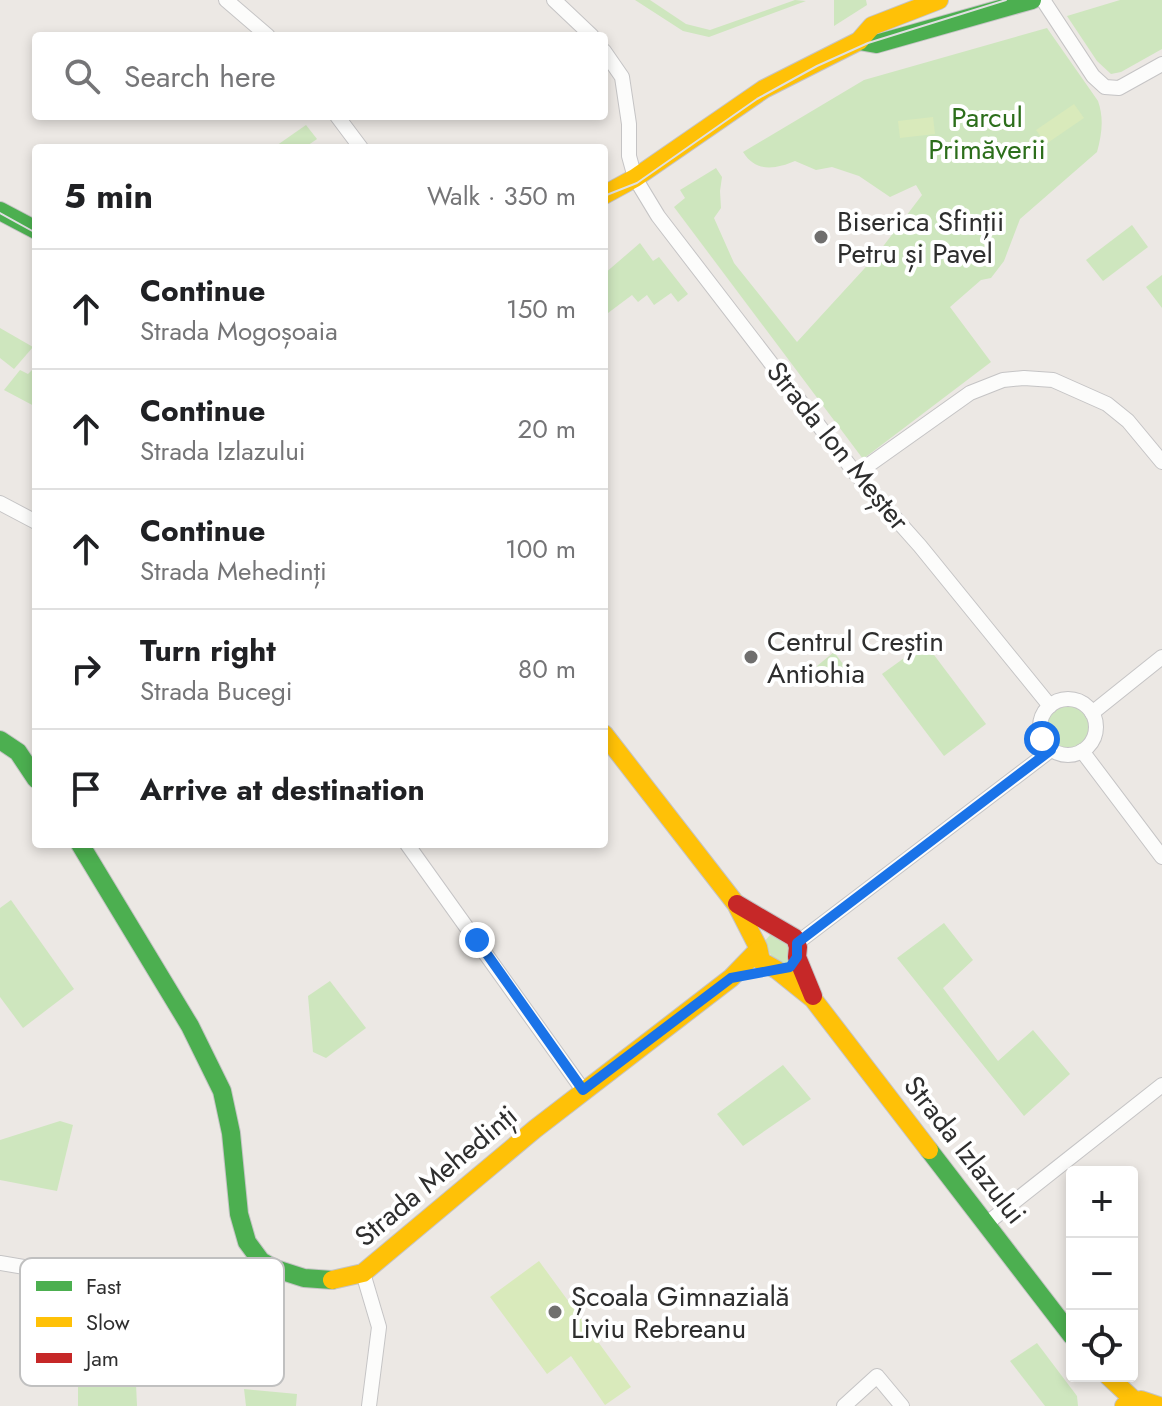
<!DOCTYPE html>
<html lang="en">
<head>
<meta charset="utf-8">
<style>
	body { margin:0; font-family:Jost,sans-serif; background:#f6f6f6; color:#202124 }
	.controls { position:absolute; right:24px; bottom:24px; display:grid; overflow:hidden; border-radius:8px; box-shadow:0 4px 12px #0003 }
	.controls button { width:72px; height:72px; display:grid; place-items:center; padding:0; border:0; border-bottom:2px solid #e0e0e0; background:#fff; color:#202124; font:40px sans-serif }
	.stop { position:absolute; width:24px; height:24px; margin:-18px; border:6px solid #1a73e8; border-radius:50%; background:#fff }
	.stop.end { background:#1a73e8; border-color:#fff; box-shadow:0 2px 8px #0008 }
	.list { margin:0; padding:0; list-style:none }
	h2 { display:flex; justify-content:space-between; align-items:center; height:104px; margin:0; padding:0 32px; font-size:34px }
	h2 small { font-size:26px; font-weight:400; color:#757577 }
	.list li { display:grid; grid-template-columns:52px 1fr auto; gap:24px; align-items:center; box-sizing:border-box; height:120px; padding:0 32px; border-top:2px solid #e0e0e0 }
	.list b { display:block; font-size:30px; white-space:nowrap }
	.list p { margin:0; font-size:26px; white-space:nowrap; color:#757577 }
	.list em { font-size:26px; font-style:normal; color:#757577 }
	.icon { flex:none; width:44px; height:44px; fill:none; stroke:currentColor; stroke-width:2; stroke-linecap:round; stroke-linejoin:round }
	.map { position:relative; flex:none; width:1162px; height:1406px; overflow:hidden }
	.search { position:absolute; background:#fff; box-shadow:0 4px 12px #0003; left:32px; top:32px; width:576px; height:88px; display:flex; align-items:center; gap:20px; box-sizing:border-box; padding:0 28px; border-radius:8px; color:#757577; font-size:30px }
	.panel { position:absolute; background:#fff; box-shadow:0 4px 12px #0003; left:32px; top:144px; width:576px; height:704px; border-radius:8px }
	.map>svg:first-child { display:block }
</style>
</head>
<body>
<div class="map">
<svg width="1162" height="1406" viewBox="0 0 1162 1406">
	<rect width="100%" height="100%" fill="#ece8e4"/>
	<g fill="#cee6be">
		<polygon points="635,0 650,0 686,24 710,30 795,0 806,1 709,37 683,31"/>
		<polygon points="834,0 866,0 867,5 834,26"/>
		<polygon points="1120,0 1162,0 1162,49 1121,72 1111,74 1097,61 1067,16"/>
		<path d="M 1047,28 L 1098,101 C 1104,118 1102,134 1097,152 L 1020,219 L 1004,261 L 991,278 L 981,280 L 950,307 L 991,362 L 863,459 L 674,207 L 685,198 L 680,190 L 716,168 L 722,177 L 720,191 L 721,208 L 714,218 L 734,263 L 797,342 L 875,257 L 922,195 L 916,185 L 890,197 L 859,176 L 832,167 L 816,170 L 795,161 C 776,169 756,173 743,152 L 864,80 Z"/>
		<polygon points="306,125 317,139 304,148 273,148"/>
		<polygon points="1132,225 1148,247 1103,281 1086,260"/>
		<polygon points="640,243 653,261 659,257 688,294 678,302 671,293 654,305 647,295 638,302 632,295 604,316 604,274"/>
		<polygon points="1162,275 1162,308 1146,287"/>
		<polygon points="0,328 33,347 14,369 0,358"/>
		<polygon points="36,366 36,407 4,390 20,370 28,374"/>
		<polygon points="925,643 986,724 944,756 882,674"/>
		<polygon points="834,652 846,668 829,682 817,666"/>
		<circle cx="1066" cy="726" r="23"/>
		<polygon points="11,900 74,989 23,1028 0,997 0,908"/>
		<polygon points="944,923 973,960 943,988 998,1061 1033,1030 1070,1074 1024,1116 897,958"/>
		<polygon points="786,934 790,963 779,967 763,943 770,935"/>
		<polygon points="330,981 366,1028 326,1058 313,1052 308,996"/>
		<polygon points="783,1065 811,1099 743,1146 717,1114"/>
		<polygon points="60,1121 73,1125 57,1191 0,1180 0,1140"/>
		<polygon points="1037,1343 1077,1396 1078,1406 1045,1406 1010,1361"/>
		<polygon points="78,1377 136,1384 137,1406 78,1406"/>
		<polygon points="244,1389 297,1394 296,1406 246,1406"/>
	</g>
	<g fill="#d9eabb">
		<polygon points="1074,104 1084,118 1046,144 1036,130"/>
		<polygon points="933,117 935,134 900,138 898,121"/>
		<polygon points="539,1261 631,1387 605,1405 571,1356 547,1374 490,1297"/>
	</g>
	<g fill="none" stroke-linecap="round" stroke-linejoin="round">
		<g stroke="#c5c4c5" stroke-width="16">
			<g id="street">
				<polyline points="226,0 268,36"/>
				<polyline points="554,0 592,36"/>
				<polyline points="1043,0 1093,76 1105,87 1119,88 1162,64"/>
				<polyline points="604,51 622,77 629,124 629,156 635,178 658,216 856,474 920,546 1050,706"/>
				<polyline points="337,116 361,148"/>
				<polyline points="856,474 970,393 1003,380 1024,378 1053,380 1107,404 1128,421 1162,462"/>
				<polyline points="0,503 36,522"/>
				<circle cx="1068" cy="727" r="28"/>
				<polyline points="1092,713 1162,657"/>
				<polyline points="1082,751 1162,857"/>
				<polyline points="407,844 583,1090"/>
				<polyline points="797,943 1051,750"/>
				<polyline points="986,1224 1162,1085"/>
				<polyline points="0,1263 160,1290 213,1287 262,1262"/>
				<polyline points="363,1273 379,1327 369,1406"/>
				<polyline points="844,1406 877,1376 902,1406"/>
			</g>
		</g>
		<g stroke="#c5c4c5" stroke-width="20">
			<g id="fast">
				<polyline points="859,41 876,44 1032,0"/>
				<polyline points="0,211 36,230"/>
				<polyline points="0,740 18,752 36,779"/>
				<polyline points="80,844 190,1026 222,1091 231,1133 239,1214 247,1242 261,1261 273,1268 304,1278 332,1280"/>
				<polyline points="929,1150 1072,1336"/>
			</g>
		</g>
		<g stroke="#c5c4c5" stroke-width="20">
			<g id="slow">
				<polyline points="604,195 635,178 764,89 859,41 872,26 939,0"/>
				<polyline points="604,734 736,904 758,947 761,961 777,970 813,999 929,1150"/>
				<polyline points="332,1280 363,1273 535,1129 731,978 758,950"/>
				<polyline points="1108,1376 1135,1401"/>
				<polyline points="1124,1406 1141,1400 1159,1406"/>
			</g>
		</g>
		<g stroke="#c5c4c5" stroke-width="20">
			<polyline id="jam" points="737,904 795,938 798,947 797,957 813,996"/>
		</g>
		<use href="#street" stroke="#fcfcfb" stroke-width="14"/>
		<use href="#fast" stroke="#4caf50" stroke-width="18"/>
		<use href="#slow" stroke="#ffc107" stroke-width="18"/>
		<use href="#jam" stroke="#c62828" stroke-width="18"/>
		<g stroke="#dfdfe1" stroke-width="2">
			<polyline points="604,196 637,183 757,99 817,66 868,43 1006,0"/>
			<polyline points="0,213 36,233"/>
		</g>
	</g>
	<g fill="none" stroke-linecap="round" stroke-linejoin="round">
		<polyline stroke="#1a73e8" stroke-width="10" points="477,940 583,1090 731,978 790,967 797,957 797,943 1051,750 1042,739"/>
	</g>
	<g fill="#706f6e" stroke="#fff" stroke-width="3">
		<circle cx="821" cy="237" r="8"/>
		<circle cx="751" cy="657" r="8"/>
		<circle cx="555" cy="1312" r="8"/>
	</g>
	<g text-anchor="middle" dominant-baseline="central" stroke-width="8" stroke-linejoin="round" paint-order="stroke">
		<g font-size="28" fill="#2c6e1b" stroke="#fff">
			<text x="987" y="117">Parcul<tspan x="987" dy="32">Primăverii</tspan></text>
		</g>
		<g font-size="28" fill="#2e2e2e" stroke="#fff" text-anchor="start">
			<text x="837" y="221">Biserica Sfinții<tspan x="837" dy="32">Petru și Pavel</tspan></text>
			<text x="767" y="641">Centrul Creștin<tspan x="767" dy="32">Antiohia</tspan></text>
			<text x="571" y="1296">Școala Gimnazială<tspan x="571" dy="32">Liviu Rebreanu</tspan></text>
		</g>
		<g font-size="28" fill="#2e2e2e" stroke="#fff">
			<text transform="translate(838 446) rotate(51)">Strada Ion Meșter</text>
			<text transform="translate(965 1150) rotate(52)">Strada Izlazului</text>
			<text transform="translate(436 1176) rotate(-40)">Strada Mehedinți</text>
		</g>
	</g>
	<rect x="20" y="1258" width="264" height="128" rx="12" fill="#fff" stroke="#c0c0c0" stroke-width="2"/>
	<rect x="36" y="1281" width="36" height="10" fill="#4caf50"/>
	<rect x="36" y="1317" width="36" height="10" fill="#ffc107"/>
	<rect x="36" y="1353" width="36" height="10" fill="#c62828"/>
	<g font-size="22" fill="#2e2e2e">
		<text x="86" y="1294">Fast</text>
		<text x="86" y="1330">Slow</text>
		<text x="86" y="1366">Jam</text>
	</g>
</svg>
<div class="controls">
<button>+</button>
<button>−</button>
<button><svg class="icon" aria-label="locate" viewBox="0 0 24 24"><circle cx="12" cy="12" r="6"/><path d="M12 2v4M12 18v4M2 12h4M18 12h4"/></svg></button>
</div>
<div class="stop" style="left:1042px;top:739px"></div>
<div class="stop end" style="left:477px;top:940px"></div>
<div class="search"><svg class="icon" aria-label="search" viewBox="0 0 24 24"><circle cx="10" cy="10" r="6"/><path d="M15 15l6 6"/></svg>Search here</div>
<section class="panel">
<h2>5 min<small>Walk · 350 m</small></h2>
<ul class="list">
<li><svg class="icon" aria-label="ahead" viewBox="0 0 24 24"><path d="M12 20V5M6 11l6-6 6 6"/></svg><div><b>Continue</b><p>Strada Mogoșoaia</p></div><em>150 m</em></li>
<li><svg class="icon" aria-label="ahead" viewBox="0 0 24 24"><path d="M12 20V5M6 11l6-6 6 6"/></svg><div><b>Continue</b><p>Strada Izlazului</p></div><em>20 m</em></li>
<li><svg class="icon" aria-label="ahead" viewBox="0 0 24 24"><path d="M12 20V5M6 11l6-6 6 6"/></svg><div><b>Continue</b><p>Strada Mehedinți</p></div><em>100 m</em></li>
<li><svg class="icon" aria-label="right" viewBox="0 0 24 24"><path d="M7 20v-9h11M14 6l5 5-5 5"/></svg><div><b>Turn right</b><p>Strada Bucegi</p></div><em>80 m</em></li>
<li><svg class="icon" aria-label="arrive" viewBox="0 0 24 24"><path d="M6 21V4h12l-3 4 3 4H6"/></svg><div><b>Arrive at destination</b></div></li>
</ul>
</section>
</div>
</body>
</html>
